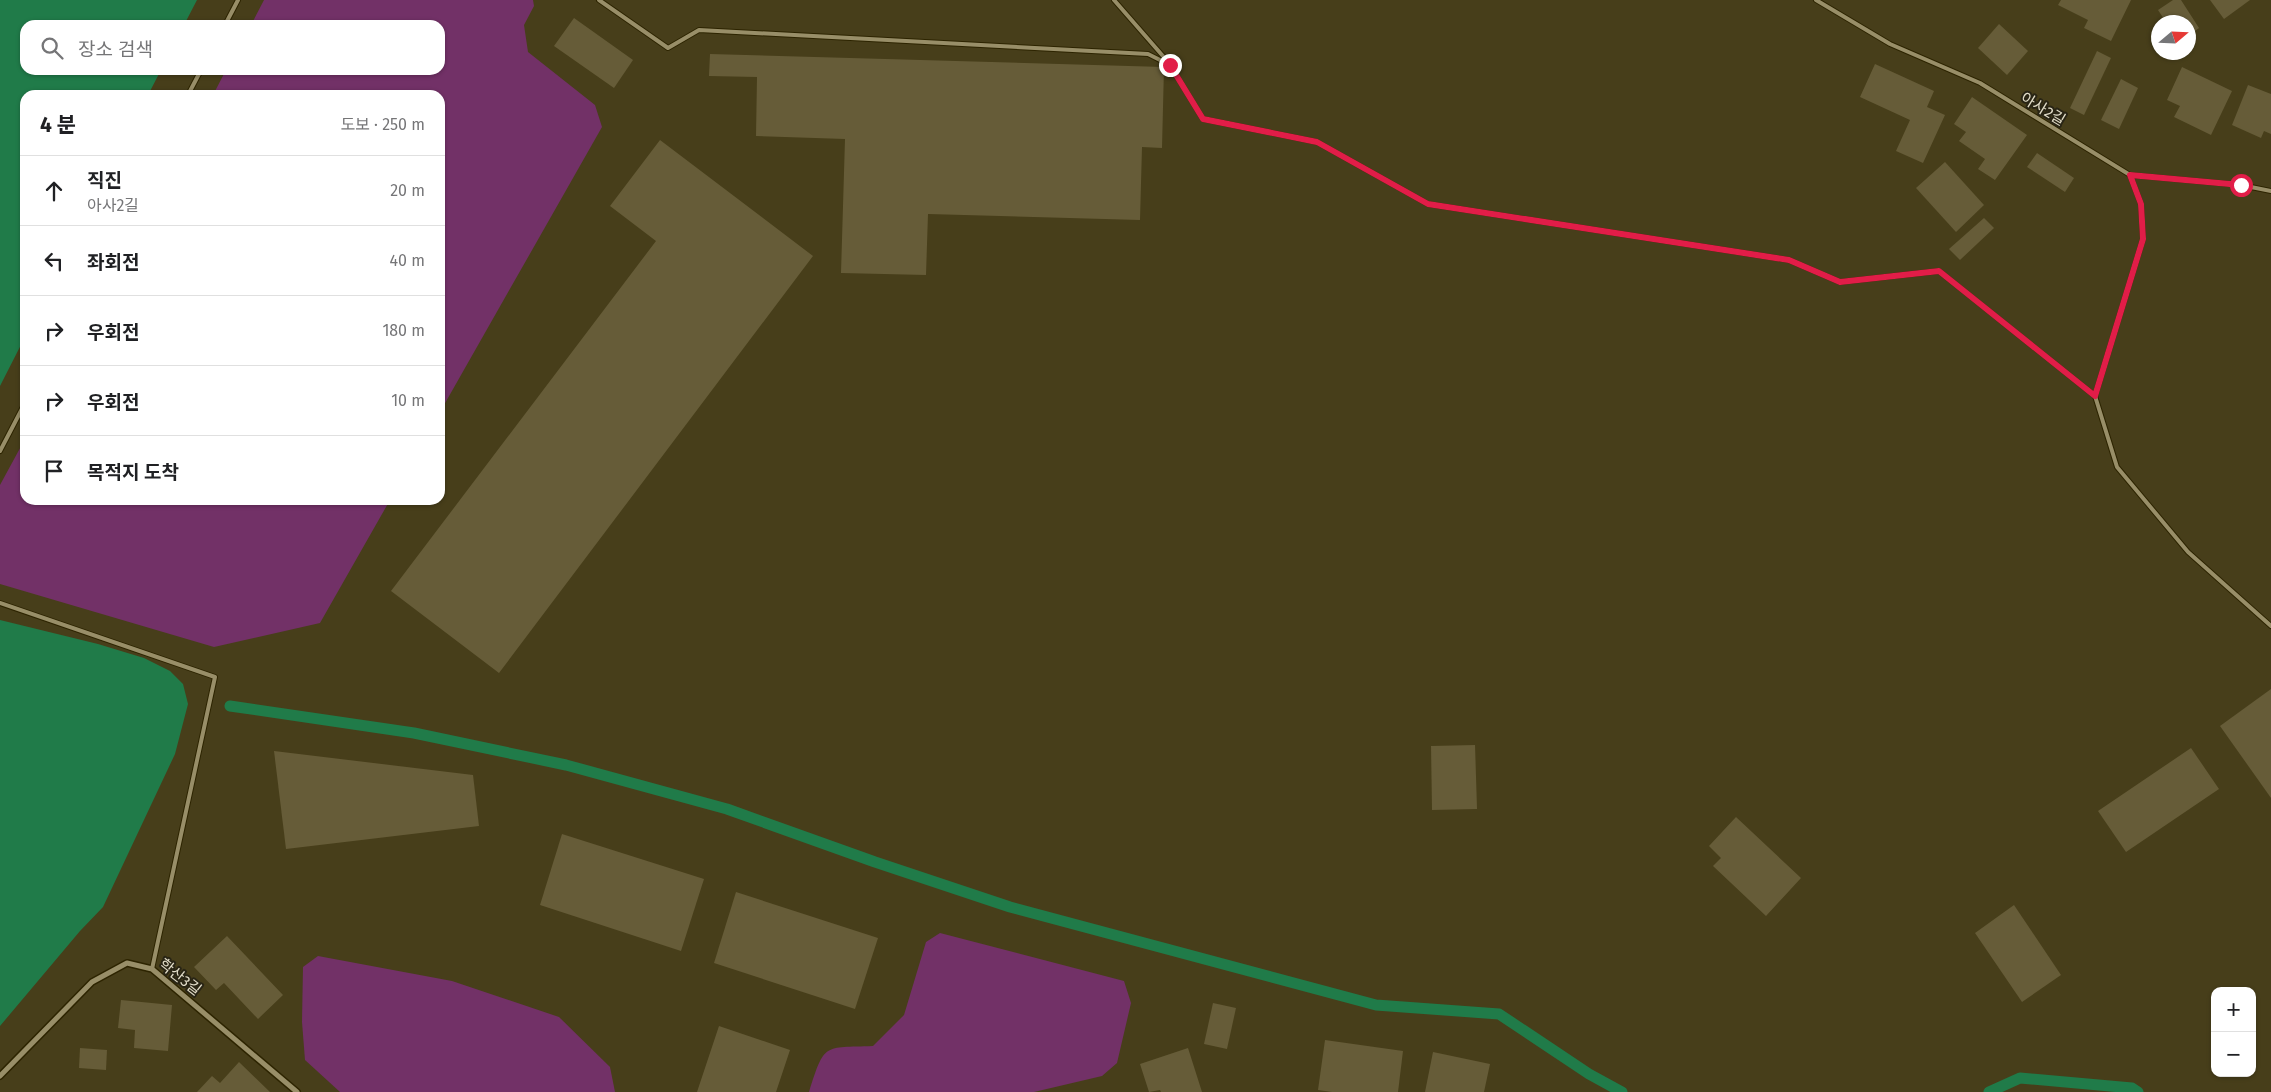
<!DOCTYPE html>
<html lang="ko">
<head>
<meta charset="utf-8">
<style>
	body { margin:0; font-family:"Fira Sans","Noto Sans KR",sans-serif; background:#f6f6f6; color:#202124 }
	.controls { position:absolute; right:15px; bottom:15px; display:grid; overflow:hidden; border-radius:10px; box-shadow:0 1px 4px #0004 }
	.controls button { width:45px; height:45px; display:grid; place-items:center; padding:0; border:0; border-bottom:1px solid #e0e0e0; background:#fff; color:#202124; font:25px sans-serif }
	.compass { position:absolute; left:2151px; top:15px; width:45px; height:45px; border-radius:50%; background:#fff; box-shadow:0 1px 4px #0004; rotate:71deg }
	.stop { position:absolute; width:15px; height:15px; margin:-11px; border:4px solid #e11d48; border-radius:50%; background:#fff }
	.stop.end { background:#e11d48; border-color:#fff; box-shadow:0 1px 5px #0008 }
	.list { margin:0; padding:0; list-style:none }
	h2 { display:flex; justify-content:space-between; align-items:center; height:65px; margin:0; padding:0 20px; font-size:21px }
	h2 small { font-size:16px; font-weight:400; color:#757577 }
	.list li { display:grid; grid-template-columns:32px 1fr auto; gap:15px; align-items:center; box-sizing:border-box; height:70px; padding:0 20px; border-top:1px solid #e0e0e0 }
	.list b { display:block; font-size:19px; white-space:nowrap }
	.list p { margin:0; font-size:16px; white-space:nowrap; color:#757577 }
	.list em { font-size:16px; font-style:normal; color:#757577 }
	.icon { flex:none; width:28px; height:28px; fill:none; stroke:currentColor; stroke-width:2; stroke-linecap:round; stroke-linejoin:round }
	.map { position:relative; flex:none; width:2271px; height:1092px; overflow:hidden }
	.search { position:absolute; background:#fff; box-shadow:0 1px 4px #0004; left:20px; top:20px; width:425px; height:55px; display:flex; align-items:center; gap:12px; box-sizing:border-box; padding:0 18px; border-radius:15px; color:#757577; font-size:19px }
	.panel { position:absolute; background:#fff; box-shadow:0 1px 4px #0004; left:20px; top:90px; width:425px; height:415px; border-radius:15px }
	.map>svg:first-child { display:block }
</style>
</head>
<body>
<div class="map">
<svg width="2271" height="1092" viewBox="0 0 2271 1092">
	<rect width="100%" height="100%" fill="#473e1a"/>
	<g fill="#723167">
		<polygon points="264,0 533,0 534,6 524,25 528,52 595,105 602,127 440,412 440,95 213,95 226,70 440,70 440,25 251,25"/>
		<polygon points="25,439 25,500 390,500 320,623 214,647 0,584 0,485"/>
		<path d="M 940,933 L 1124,981 L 1131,1003 L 1117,1063 L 1102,1076 L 1034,1092 L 809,1092 C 825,1042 823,1048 873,1046 L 904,1015 L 926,942 Z"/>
		<polygon points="318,956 452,981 559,1017 610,1067 615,1092 340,1092 305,1060 302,1022 303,967"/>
	</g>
	<g fill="#207b49">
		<polygon points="0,0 197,0 184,25 25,25 25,70 161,70 148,95 25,95 25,337 0,386"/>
		<polygon points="0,620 98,644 144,658 170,671 183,684 188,704 175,754 103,907 80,931 0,1026"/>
	</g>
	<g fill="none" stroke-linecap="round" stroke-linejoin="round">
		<g stroke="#207b49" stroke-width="11">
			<polyline points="230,706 414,733 566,765 727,809 875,862 1010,907 1376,1005 1499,1014 1589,1074 1622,1092"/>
			<polyline points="1989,1092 2020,1078 2132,1088 2138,1092"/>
		</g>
	</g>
	<g fill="#665c38">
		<polygon points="2061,0 2131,0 2111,41 2084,28 2088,20 2058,5"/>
		<polygon points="2173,0 2181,0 2199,28 2188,36 2188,22 2166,22 2158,10"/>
		<polygon points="2210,0 2250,0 2224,19"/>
		<polygon points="574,18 633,60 614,88 554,46"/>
		<polygon points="1999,24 2028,51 2007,75 1978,48"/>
		<polygon points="2097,51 2111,58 2084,115 2070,108"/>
		<polygon points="710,54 1164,67 1162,148 1142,147 1140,220 928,214 926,275 841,273 845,139 756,136 757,77 709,76"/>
		<polygon points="1875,64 1934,91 1927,107 1945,115 1923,163 1896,151 1910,120 1860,97"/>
		<polygon points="2182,67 2232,91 2211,135 2174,117 2180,106 2167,100"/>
		<polygon points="2121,79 2138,88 2119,129 2101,120"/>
		<polygon points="2248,85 2271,94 2271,134 2264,131 2261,138 2232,125"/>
		<polygon points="1972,97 2027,135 1995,180 1978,169 1985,159 1959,141 1966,132 1954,124"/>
		<polygon points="660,140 813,256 499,673 391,591 656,241 610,206"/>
		<polygon points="2037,153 2074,178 2065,192 2027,167"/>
		<polygon points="1945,162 1984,205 1956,232 1916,188"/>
		<polygon points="1984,218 1994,228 1960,260 1949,249"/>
		<polygon points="2271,689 2271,798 2220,726"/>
		<polygon points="1475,745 1477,809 1432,810 1431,746"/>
		<polygon points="2191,748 2219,789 2126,852 2098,811"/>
		<polygon points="274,751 473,775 479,826 286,849"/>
		<polygon points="1736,817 1801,878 1766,916 1713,866 1721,858 1709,846"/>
		<polygon points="562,834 704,879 681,951 540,905"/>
		<polygon points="736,892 878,938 855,1009 714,963"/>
		<polygon points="2014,905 2061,975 2022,1002 1975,933"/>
		<polygon points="227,936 283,995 258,1019 224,983 216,990 194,967"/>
		<polygon points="121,1000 172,1005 168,1051 134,1048 135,1030 118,1028"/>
		<polygon points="1213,1003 1236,1008 1227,1049 1204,1044"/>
		<polygon points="719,1026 790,1050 776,1092 697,1092"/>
		<polygon points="1325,1040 1403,1051 1398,1092 1332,1092 1318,1090"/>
		<polygon points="80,1048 107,1050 106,1070 79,1068"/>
		<polygon points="1188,1048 1202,1092 1161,1092 1160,1090 1149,1092 1140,1064"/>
		<polygon points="1433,1052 1490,1064 1484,1092 1425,1092"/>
		<polygon points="239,1062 270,1092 197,1092 212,1076 220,1083"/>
	</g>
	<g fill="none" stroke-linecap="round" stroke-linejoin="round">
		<g stroke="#2d2400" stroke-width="6">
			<g id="lane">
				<polyline points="599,0 668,48 699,30 1148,54 1170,65 1203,119 1317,142 1428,204 1789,260 1840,282 1939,271 2095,396"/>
				<polyline points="1114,0 1169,63"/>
				<polyline points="1816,0 1890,44 1980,83 2130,175 2241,185 2271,191"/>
				<polyline points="225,25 238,0"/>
				<polyline points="188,95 201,70"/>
				<polyline points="2130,175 2141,204 2143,239 2095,396 2117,467 2188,552 2271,626"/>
				<polyline points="0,451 25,403"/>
				<polyline points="0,603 215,677 152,969"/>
			</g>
		</g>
		<g stroke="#2d2400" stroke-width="8">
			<polyline id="street" points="0,1076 92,982 127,963 152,969 297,1092"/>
		</g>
		<use href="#lane" stroke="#988e68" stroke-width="4"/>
		<use href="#street" stroke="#988e68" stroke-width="5"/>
	</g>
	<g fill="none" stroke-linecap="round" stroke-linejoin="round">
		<polyline stroke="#e11d48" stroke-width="6" points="1170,65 1203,119 1317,142 1428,204 1789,260 1840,282 1939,271 2095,396 2143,239 2141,204 2130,175 2241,185"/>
	</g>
	<g text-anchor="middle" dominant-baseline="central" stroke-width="4" stroke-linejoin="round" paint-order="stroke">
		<g font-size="15" fill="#e2ddc9" stroke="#292515">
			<text transform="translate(2043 109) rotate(31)">아사2길</text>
			<text transform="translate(180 977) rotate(38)">학산3길</text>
		</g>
	</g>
</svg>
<div class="controls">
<button>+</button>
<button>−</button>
</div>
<svg class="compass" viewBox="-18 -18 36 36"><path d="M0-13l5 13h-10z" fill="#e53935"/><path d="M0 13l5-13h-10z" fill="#757577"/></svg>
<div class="stop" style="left:2241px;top:185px"></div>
<div class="stop end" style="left:1170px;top:65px"></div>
<div class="search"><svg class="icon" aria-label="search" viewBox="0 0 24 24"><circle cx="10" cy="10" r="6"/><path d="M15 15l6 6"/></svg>장소 검색</div>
<section class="panel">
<h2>4 분<small>도보 · 250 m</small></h2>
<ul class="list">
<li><svg class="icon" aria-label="ahead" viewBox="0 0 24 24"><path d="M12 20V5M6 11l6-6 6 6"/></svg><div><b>직진</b><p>아사2길</p></div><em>20 m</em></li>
<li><svg class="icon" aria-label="left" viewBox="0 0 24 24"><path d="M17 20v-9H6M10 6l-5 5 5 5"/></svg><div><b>좌회전</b></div><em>40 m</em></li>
<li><svg class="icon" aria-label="right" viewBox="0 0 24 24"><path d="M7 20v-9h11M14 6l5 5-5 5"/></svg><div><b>우회전</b></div><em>180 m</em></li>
<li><svg class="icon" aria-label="right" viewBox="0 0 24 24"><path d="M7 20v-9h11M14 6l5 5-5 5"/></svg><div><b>우회전</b></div><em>10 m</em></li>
<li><svg class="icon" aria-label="arrive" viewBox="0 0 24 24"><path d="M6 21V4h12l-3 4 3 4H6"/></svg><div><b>목적지 도착</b></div></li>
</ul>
</section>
</div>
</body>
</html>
